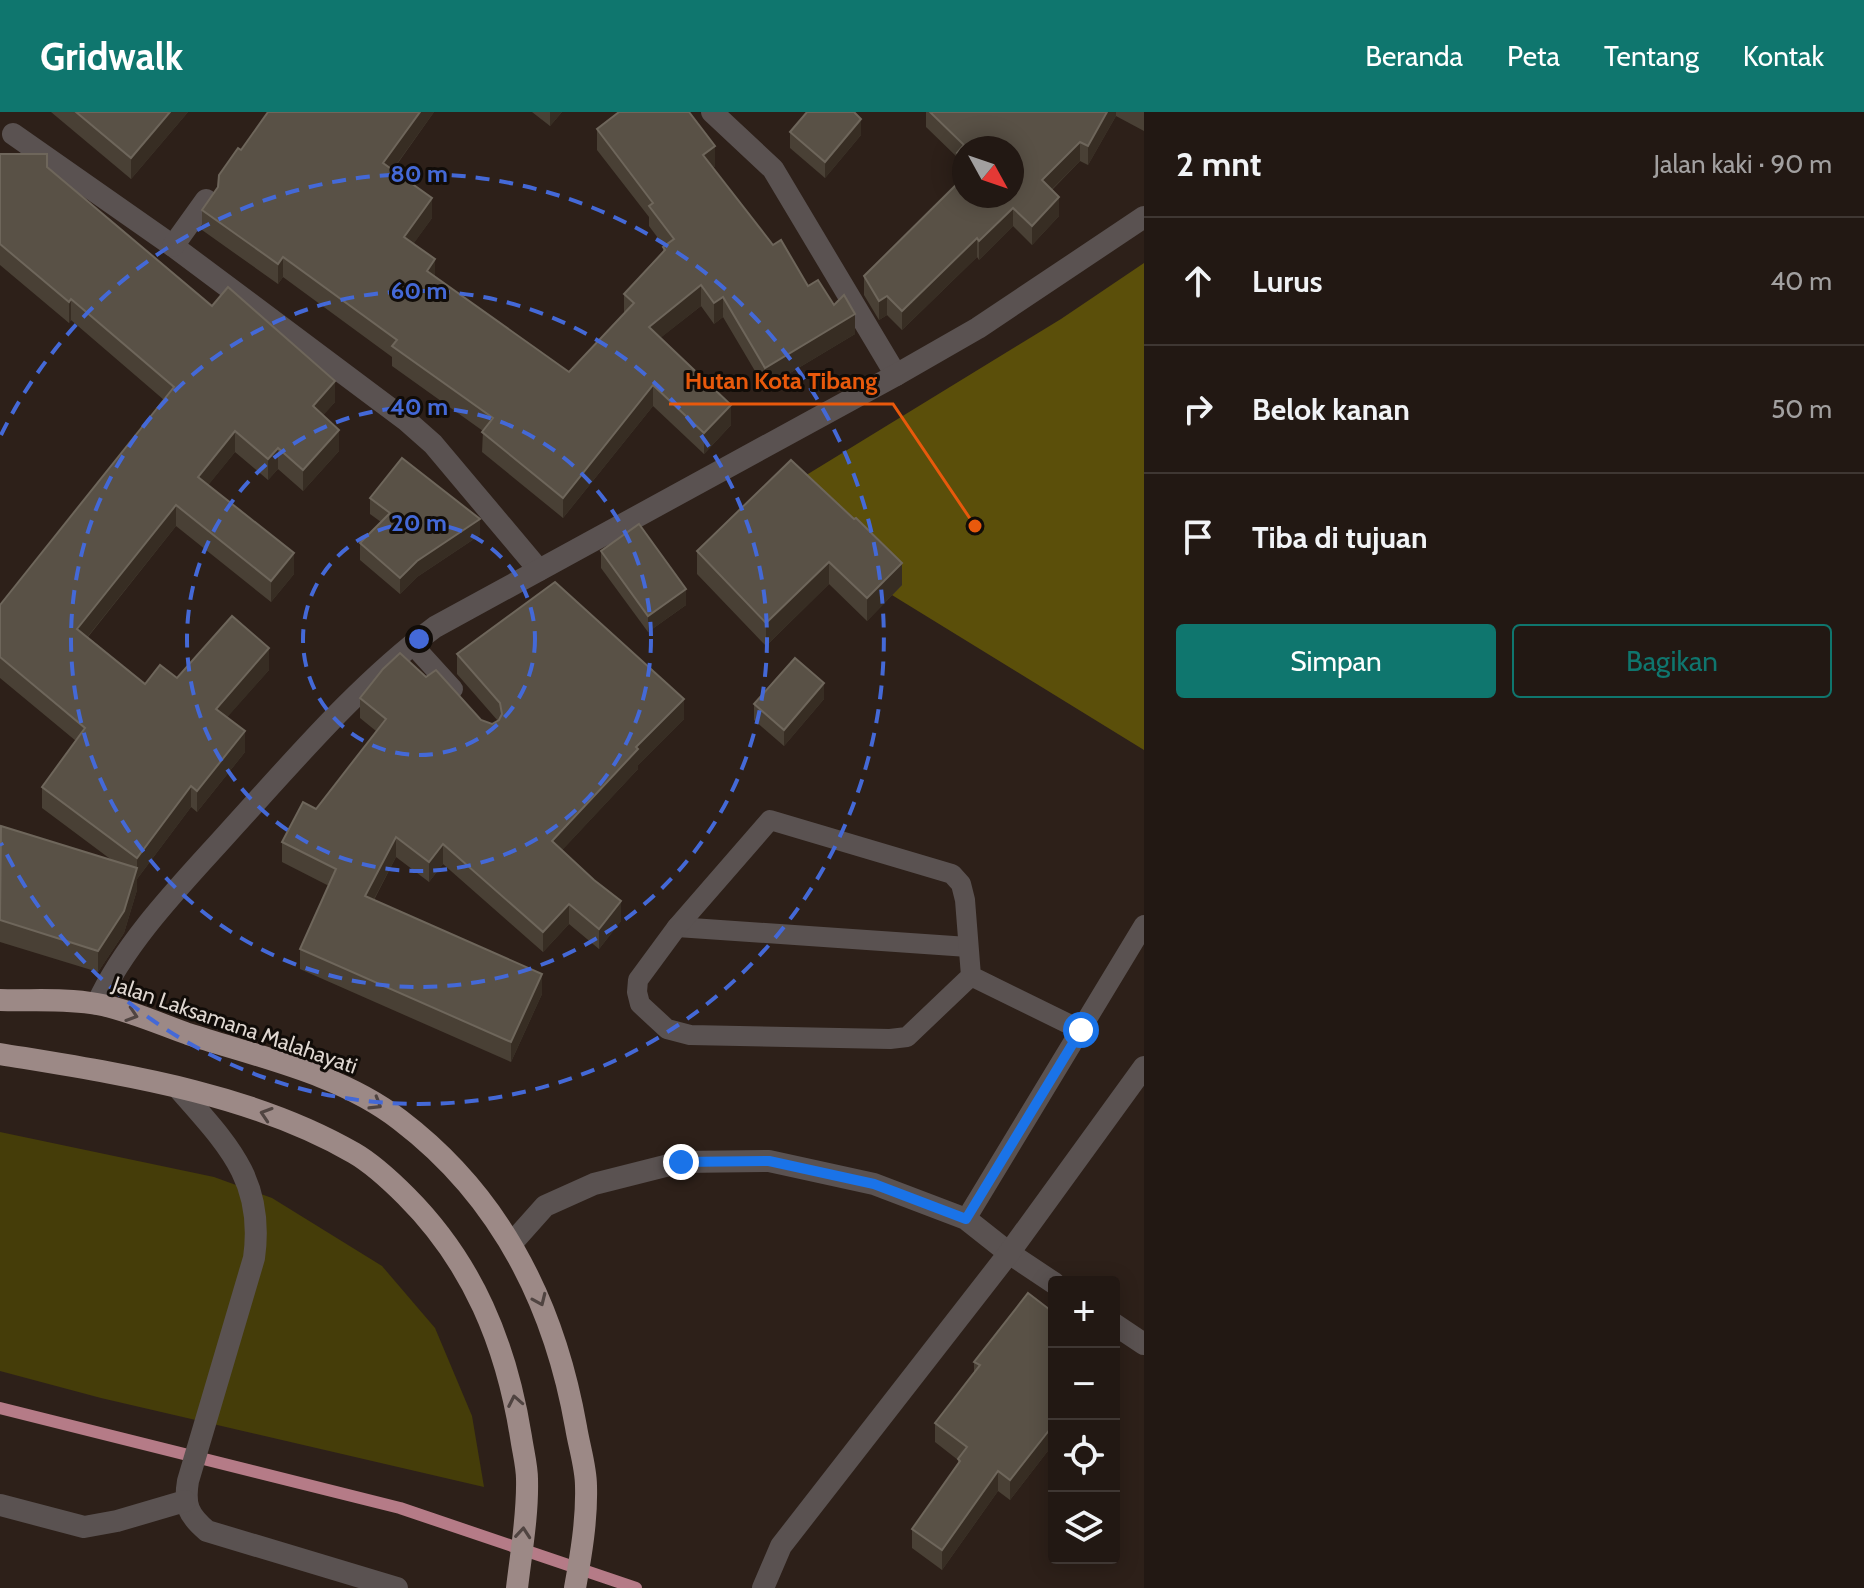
<!DOCTYPE html>
<html lang="id">
<head>
<meta charset="utf-8">
<style>
	body { margin:0; font-family:Cabin,sans-serif; background:#2e2521; color:#f1f3f6 }
	.controls { position:absolute; right:24px; bottom:24px; display:grid; overflow:hidden; border-radius:8px; box-shadow:0 4px 20px #0003 }
	.controls button { width:72px; height:72px; display:grid; place-items:center; padding:0; border:0; border-bottom:2px solid #3f3733; background:#221813; color:#f1f3f6; font:40px sans-serif }
	.compass { position:absolute; left:952px; top:24px; width:72px; height:72px; border-radius:50%; background:#221813; box-shadow:0 4px 20px #0003; rotate:130deg }
	.stop { position:absolute; width:24px; height:24px; margin:-18px; border:6px solid #1a73e8; border-radius:50%; background:#fff }
	.stop.end { background:#1a73e8; border-color:#fff; box-shadow:0 2px 8px #0008 }
	.list { margin:0; padding:0; list-style:none }
	h2 { display:flex; justify-content:space-between; align-items:center; height:104px; margin:0; padding:0 32px; font-size:34px }
	h2 small { font-size:26px; font-weight:400; color:#a2a0a0 }
	.list li { display:grid; grid-template-columns:52px 1fr auto; gap:24px; align-items:center; box-sizing:border-box; height:128px; padding:0 32px; border-top:2px solid #3f3733 }
	.list b { display:block; font-size:30px; white-space:nowrap }
	.list em { font-size:26px; font-style:normal; color:#a2a0a0 }
	.actions { display:flex; gap:16px; padding:24px 32px }
	.actions a { flex:1; padding:18px 0; border:2px solid #0f766e; border-radius:8px; text-align:center; font-size:28px; color:#0f766e }
	.actions .main { background:#0f766e; color:#fff }
	.icon { flex:none; width:44px; height:44px; fill:none; stroke:currentColor; stroke-width:2; stroke-linecap:round; stroke-linejoin:round }
	.map { position:relative; flex:none; width:1144px; height:1476px; overflow:hidden }
	header { display:flex; align-items:center; gap:48px; box-sizing:border-box; height:112px; padding:0 40px; background:#0f766e; color:#fff }
	header strong { font-size:38px }
	nav { display:flex; gap:44px; margin-inline-start:auto; font-size:28px }
	main { display:flex }
	aside { flex:1; background:#221813 }
	.map>svg:first-child { display:block }
</style>
</head>
<body>
<header>
<strong>Gridwalk</strong>
<nav><a>Beranda</a><a>Peta</a><a>Tentang</a><a>Kontak</a></nav>
</header>
<main>
<div class="map">
<svg width="1144" height="1476" viewBox="0 0 1144 1476">
	<rect width="100%" height="100%" fill="#2d2019"/>
	<polygon fill="#453d09" points="0,1020 214,1065 272,1086 382,1154 435,1216 472,1304 484,1375 101,1286 0,1259"/>
	<polygon fill="#5b4f0a" points="1144,151 1144,638 835,448 777,381 1061,207"/>
	<g fill="none" stroke-linecap="round" stroke-linejoin="round">
		<polyline stroke="#b57b87" stroke-width="12" points="0,1296 400,1396 636,1476"/>
		<g stroke="#5a5251" stroke-width="20">
			<polyline points="412,532 453,577"/>
			<polyline points="677,815 968,835"/>
			<polyline points="971,864 965,788 961,772 952,762 770,708 677,815 638,868 637,880 640,892 667,917 690,923 890,927 907,925 971,864 1081,918"/>
			<polyline points="966,1107 1144,813"/>
		</g>
		<g stroke="#5a5251" stroke-width="22">
			<polyline points="712,0 773,57 896,263"/>
			<polyline points="13,22 173,134 407,309 433,332 539,458"/>
			<polyline points="173,134 206,88"/>
			<path d="M 179,977 C 227,1032 265,1068 254,1146 L 188,1369 C 184,1393 188,1403 207,1419 L 397,1476"/>
			<polyline points="512,1131 545,1094 594,1072 681,1050 769,1049 874,1072 966,1107 1009,1141 1054,1171"/>
			<polyline points="1114,1212 1144,1232"/>
			<polyline points="0,1393 84,1415 117,1409 185,1389"/>
			<polyline points="763,1476 781,1434 1009,1141 1144,955"/>
		</g>
		<path stroke="#5a5251" stroke-width="22" d="M 97,892 C 127,826 187,767 235,713 C 298,644 360,571 435,515 L 896,263 L 978,216 L 1144,105"/>
		<g stroke="#9c8986" stroke-width="22">
			<path d="M 0,888 C 31,889 66,886 97,892 C 126,897 160,912 188,922 C 259,945 341,962 400,1008 C 501,1085 554,1191 576,1315 C 579,1334 586,1355 586,1374 C 587,1408 581,1443 575,1476"/>
			<path d="M 0,942 C 120,962 248,980 354,1041 C 373,1052 391,1069 406,1084 C 473,1151 506,1232 521,1325 C 523,1339 527,1354 527,1367 C 528,1403 521,1441 517,1476"/>
		</g>
	</g>
	<g fill="#494035" fill-rule="evenodd">
		<polygon points="51,0 188,0 131,67"/>
		<polygon points="268,0 434,0 393,58 432,106 413,132 435,165 569,260 624,201 624,182 663,141 663,135 664,134 649,114 649,105 597,38 597,17 715,54 713,56 773,133 808,174 834,193 855,222 765,276 723,205 714,212 701,194 660,226 731,313 704,342 653,294 563,406 482,340 483,319 392,254 392,245 283,165 278,172 202,118 202,98 218,75 241,38"/>
		<polygon points="532,0 562,0 550,14"/>
		<path d="M 926,0 L 1144,0 L 1144,19 L 1116,4 L 1088,53 L 1080,49 L 1052,78 L 1059,104 L 1032,133 L 1013,114 L 979,148 L 977,145 L 902,218 L 887,203 L 879,208 L 864,183 L 864,164 L 964,66 L 957,60 L 957,45 L 926,15 ZM 964,36 L 1012,84 L 964,84 Z"/>
		<polygon points="790,20 861,23 825,66 790,36"/>
		<polygon points="0,42 47,55 212,194 335,290 323,303 339,339 303,379 278,357 268,368 235,340 208,373 294,462 271,490 176,414 88,525 145,572 177,566 269,558 227,605 245,640 197,700 191,695 137,767 137,778 124,821 98,860 0,830 0,717 113,749 42,696 42,675 76,629 0,566 0,493 164,288 71,208 69,211 0,153"/>
		<polygon points="791,348 902,473 867,509 829,472 766,534 697,462 697,439"/>
		<polygon points="370,386 480,423 417,465 400,482 360,448 360,431 381,410 370,402"/>
		<polygon points="601,439 686,493 648,520 601,456"/>
		<polygon points="457,542 684,607 638,653 638,657 562,738 621,809 599,837 569,812 543,840 443,752 429,770 396,745 374,788 542,882 511,950 300,857 300,837 329,774 282,750 282,730 316,697 376,619 360,606 360,586 426,565 481,608 492,612 498,609 457,562"/>
		<polygon points="824,587 784,634 754,608 754,592"/>
		<polygon points="1054,1201 1054,1331 1010,1388 998,1379 942,1458 912,1436 912,1417 958,1352 958,1348 935,1330 935,1311 974,1261 974,1250"/>
	</g>
	<g fill="#372d23">
		<polygon points="170,0 188,0 131,67 131,46"/>
		<polygon points="420,0 434,0 383,71 383,51"/>
		<polygon points="550,0 562,0 550,14"/>
		<polygon points="1107,0 1116,0 1116,4 1088,53 1088,34"/>
		<polygon points="861,7 861,23 825,66 825,50"/>
		<polygon points="1080,30 1080,49 1042,87 1042,68"/>
		<polygon points="715,34 715,54 703,63 703,43"/>
		<polygon points="1059,85 1059,104 1032,133 1032,114"/>
		<polygon points="432,86 432,106 404,145 404,125"/>
		<polygon points="1013,96 1013,114 979,148 979,129"/>
		<polygon points="977,126 977,145 902,218 902,199"/>
		<polygon points="283,145 283,165 278,172 278,152"/>
		<polygon points="435,147 435,167 427,159"/>
		<polygon points="701,173 701,194 649,235 649,215"/>
		<polygon points="887,184 887,203 879,208 879,189"/>
		<polygon points="723,185 723,205 714,212 714,191"/>
		<polygon points="71,187 71,208 69,211 69,190"/>
		<polygon points="855,202 855,222 765,276 765,256"/>
		<polygon points="335,269 335,290 313,315 313,294"/>
		<polygon points="653,273 653,294 563,406 563,386"/>
		<polygon points="731,293 731,313 704,342 704,321"/>
		<polygon points="339,318 339,339 303,379 303,358"/>
		<polygon points="235,319 235,340 198,386 198,365"/>
		<polygon points="278,336 278,357 268,368 268,347"/>
		<polygon points="176,393 176,414 77,538 77,517"/>
		<polygon points="480,407 480,423 417,465 400,482 400,466 417,449"/>
		<polygon points="294,441 294,462 271,490 271,469"/>
		<polygon points="829,450 829,472 766,534 766,511"/>
		<polygon points="902,451 902,473 867,509 867,486"/>
		<polygon points="686,477 686,493 648,520 648,504"/>
		<polygon points="269,536 269,558 216,618 216,597"/>
		<polygon points="824,571 824,587 784,634 784,618"/>
		<polygon points="684,587 684,607 638,653 638,657 552,749 552,729 636,635"/>
		<polygon points="245,619 245,640 197,700 197,679"/>
		<polygon points="191,674 191,695 137,767 137,778 124,821 98,860 98,839 137,756 137,746"/>
		<polygon points="396,725 396,745 365,804 365,784"/>
		<polygon points="443,732 443,752 429,770 429,750"/>
		<polygon points="621,789 621,809 599,837 599,817"/>
		<polygon points="569,792 569,812 543,840 543,820"/>
		<polygon points="542,862 542,882 511,950 511,930"/>
		<polygon points="1054,1312 1054,1331 1010,1388 1010,1368"/>
		<polygon points="998,1359 998,1379 942,1458 942,1438"/>
	</g>
	<g fill="#595146" stroke="#6e665b" stroke-width="2">
		<polygon points="76,0 170,0 131,46"/>
		<polygon points="268,0 420,0 383,51 432,86 404,125 435,147 427,159 569,260 634,191 624,182 665,138 663,135 674,127 649,94 653,91 597,17 619,0 689,0 715,34 703,43 773,133 781,128 808,174 818,168 834,193 844,183 855,202 765,256 723,185 714,191 701,173 649,215 731,293 704,321 653,273 563,386 482,320 493,306 392,234 397,228 283,145 278,152 202,98 218,75 219,63 238,36 241,38"/>
		<polygon points="807,0 854,0 861,7 825,50 790,20"/>
		<polygon points="930,0 1107,0 1088,34 1080,30 1042,68 1059,85 1032,114 1013,96 979,129 977,126 902,199 887,184 879,189 864,164 964,65 964,84 1012,84 1012,36 964,36 964,47 957,41 964,33"/>
		<polygon points="0,42 47,42 47,55 212,194 228,175 335,269 313,294 339,318 303,358 278,336 268,347 235,319 198,365 294,441 271,469 176,393 77,517 145,572 160,553 177,566 232,504 269,536 216,597 245,619 197,679 191,674 137,746 42,675 85,616 0,545 0,493 174,275 71,187 69,190 0,132"/>
		<polygon points="402,346 480,407 417,449 400,466 360,431 390,401 370,386"/>
		<polygon points="791,348 854,407 856,406 902,451 867,486 829,450 766,511 697,439"/>
		<polygon points="639,412 686,477 648,504 601,439"/>
		<polygon points="555,470 684,587 636,635 638,637 552,729 594,768 621,789 599,817 569,792 543,820 443,732 429,750 396,725 365,784 542,862 511,930 300,837 336,757 282,730 303,690 316,697 386,607 360,586 383,557 400,541 426,565 436,558 481,608 492,612 499,608 502,602 500,591 457,542"/>
		<polygon points="795,546 824,571 784,618 754,592"/>
		<polygon points="1,714 137,756 124,799 98,839 0,808"/>
		<polygon points="1028,1181 1054,1201 1054,1312 1010,1368 998,1359 942,1438 912,1417 960,1349 958,1347 967,1335 935,1311 980,1253 974,1250"/>
	</g>
	<defs><path id="oneway-chevron" d="M-2-3.5L2.5 0L-2 3.5" fill="none" stroke-width="1.6" stroke-linecap="round" stroke-linejoin="round" transform="scale(2)"/></defs>
	<g stroke="#504441">
		<use href="#oneway-chevron" transform="translate(132 903) rotate(18)"/>
		<use href="#oneway-chevron" transform="translate(376 992) rotate(31)"/>
		<use href="#oneway-chevron" transform="translate(266 1002) rotate(-162)"/>
		<use href="#oneway-chevron" transform="translate(540 1188) rotate(66)"/>
		<use href="#oneway-chevron" transform="translate(515 1289) rotate(-101)"/>
		<use href="#oneway-chevron" transform="translate(523 1421) rotate(-85)"/>
	</g>
	<g fill="none" stroke-linecap="round" stroke-linejoin="round">
		<polyline stroke="#1a73e8" stroke-width="10" points="681,1050 769,1049 874,1072 966,1107 1081,918"/>
	</g>
	<g fill="none" stroke="#4469d7" stroke-width="4" stroke-dasharray="14 10">
		<circle cx="419" cy="527" r="116"/>
		<circle cx="419" cy="527" r="232"/>
		<circle cx="419" cy="527" r="348"/>
		<path d="M1 323A465 465 0 1 1 1 731"/>
	</g>
	<g text-anchor="middle" dominant-baseline="central" stroke-width="6" stroke-linejoin="round" paint-order="stroke">
		<g font-size="22" fill="#dfd7d1" stroke="#110c08">
			<text transform="translate(235 913) rotate(19)">Jalan Laksamana Malahayati</text>
		</g>
	</g>
	<circle cx="419" cy="527" r="12" fill="#4469d7" stroke="#110c08" stroke-width="4"/>
	<g font-size="24" text-anchor="middle" font-weight="bold" fill="#4469d7" stroke="#110c08" stroke-width="6" stroke-linejoin="round" paint-order="stroke">
		<text x="419" y="70">80 m</text>
		<text x="419" y="187">60 m</text>
		<text x="419" y="303">40 m</text>
		<text x="419" y="419">20 m</text>
	</g>
	<path fill="none" stroke="#e8590c" stroke-width="3" d="M975 414L893 292H669"/>
	<circle fill="#e8590c" stroke="#110c08" stroke-width="3" cx="975" cy="414" r="8"/>
	<g font-size="24" text-anchor="middle" font-weight="bold" fill="#e8590c" stroke="#110c08" stroke-width="6" stroke-linejoin="round" paint-order="stroke">
		<text x="781" y="277">Hutan Kota Tibang</text>
	</g>
</svg>
<div class="controls">
<button>+</button>
<button>−</button>
<button><svg class="icon" aria-label="locate" viewBox="0 0 24 24"><circle cx="12" cy="12" r="6"/><path d="M12 2v4M12 18v4M2 12h4M18 12h4"/></svg></button>
<button><svg class="icon" aria-label="layers" viewBox="0 0 24 24"><path d="M12 4l9 5-9 5-9-5zM3 14l9 5 9-5"/></svg></button>
</div>
<svg class="compass" viewBox="-18 -18 36 36"><path d="M0-13l5 13h-10z" fill="#e53935"/><path d="M0 13l5-13h-10z" fill="#a2a0a0"/></svg>
<div class="stop" style="left:1081px;top:918px"></div>
<div class="stop end" style="left:681px;top:1050px"></div>
</div>
<aside>
<h2>2 mnt<small>Jalan kaki · 90 m</small></h2>
<ul class="list">
<li><svg class="icon" aria-label="ahead" viewBox="0 0 24 24"><path d="M12 20V5M6 11l6-6 6 6"/></svg><div><b>Lurus</b></div><em>40 m</em></li>
<li><svg class="icon" aria-label="right" viewBox="0 0 24 24"><path d="M7 20v-9h11M14 6l5 5-5 5"/></svg><div><b>Belok kanan</b></div><em>50 m</em></li>
<li><svg class="icon" aria-label="arrive" viewBox="0 0 24 24"><path d="M6 21V4h12l-3 4 3 4H6"/></svg><div><b>Tiba di tujuan</b></div></li>
</ul>
<div class="actions"><a class="main">Simpan</a><a>Bagikan</a></div>
</aside>
</main>
</body>
</html>
